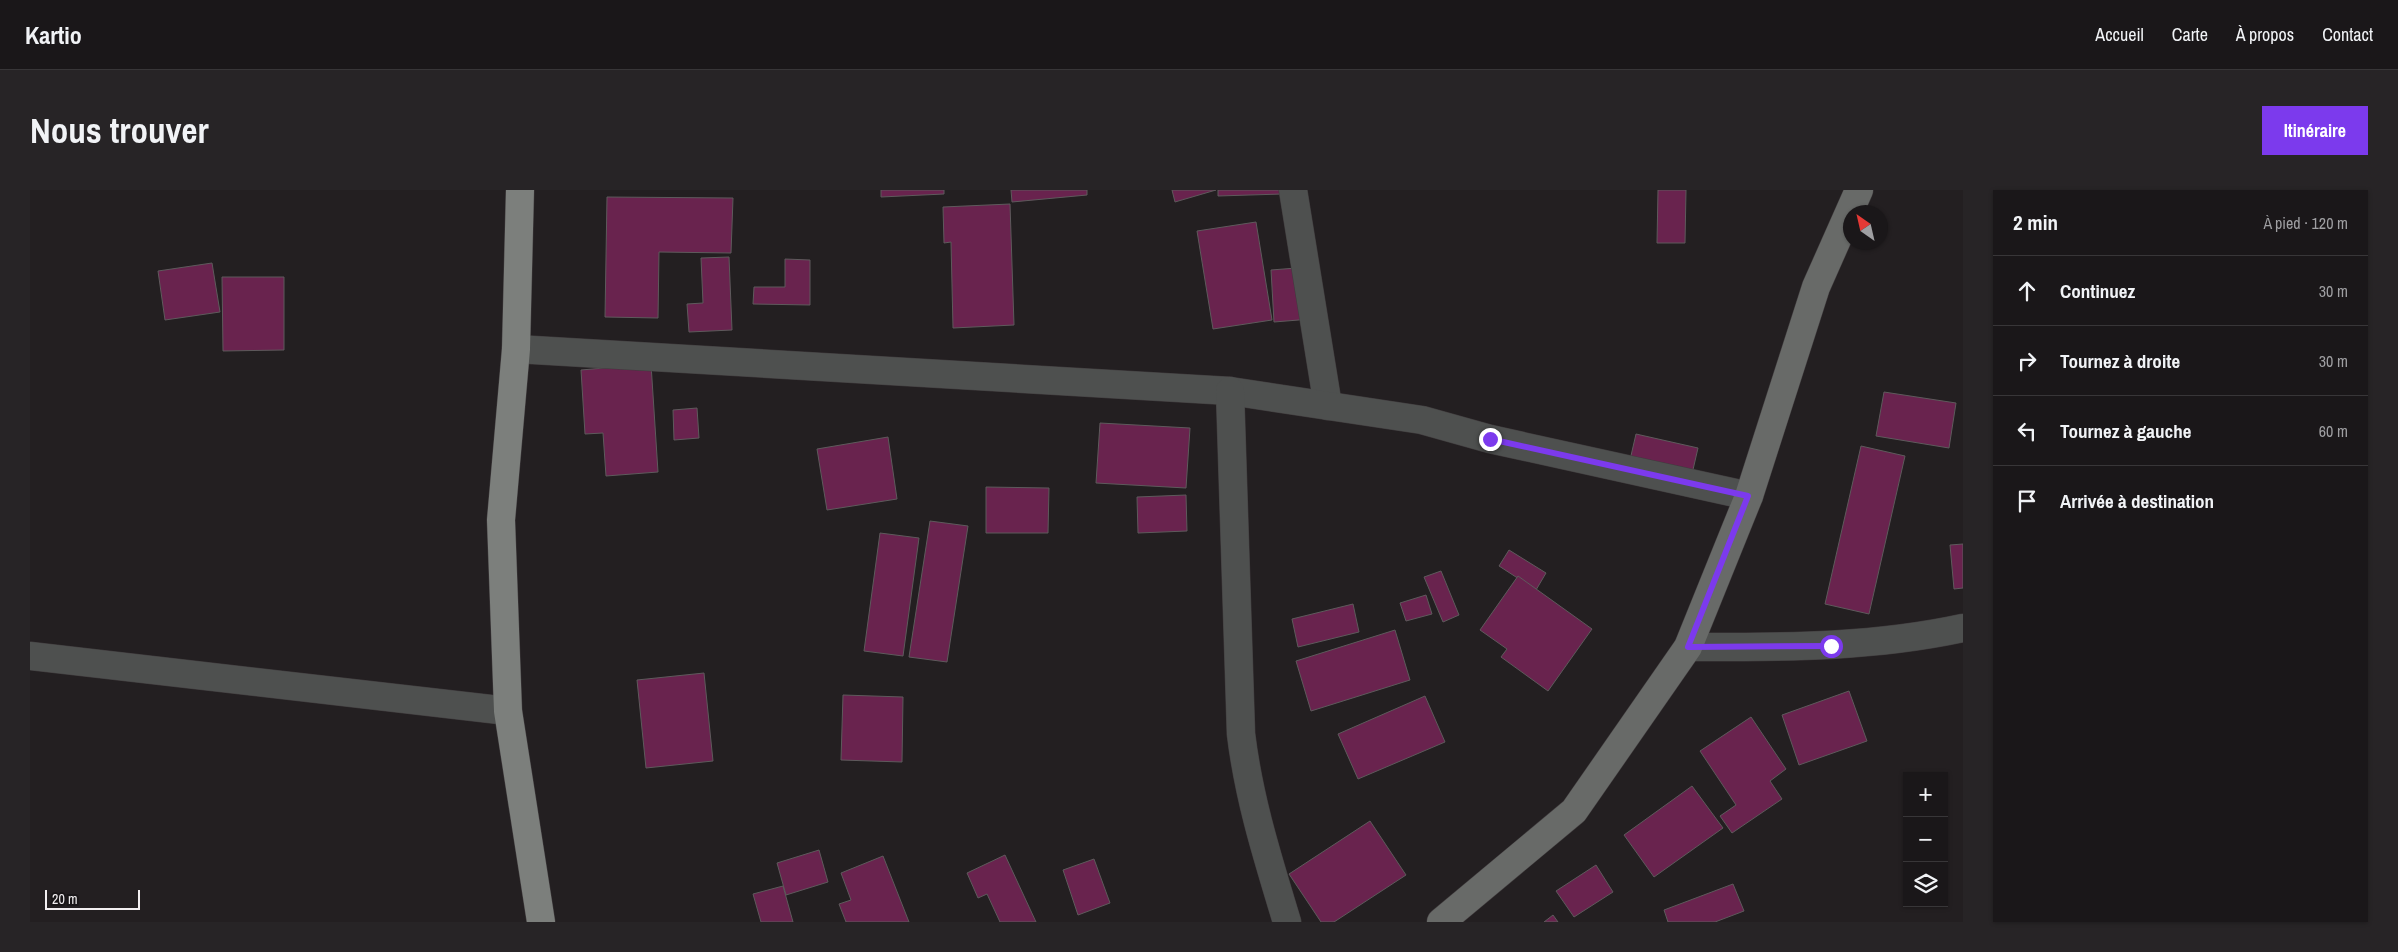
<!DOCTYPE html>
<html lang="fr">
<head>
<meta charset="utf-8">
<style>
	body { margin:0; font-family:"Archivo Narrow",sans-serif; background:#272426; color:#f1f3f6 }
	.controls { position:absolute; right:15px; bottom:15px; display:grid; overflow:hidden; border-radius:0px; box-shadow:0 1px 4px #0004 }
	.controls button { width:45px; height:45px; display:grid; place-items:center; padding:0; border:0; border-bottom:1px solid #383638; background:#1a1719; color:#f1f3f6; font:25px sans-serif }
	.compass { position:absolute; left:1813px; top:15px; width:45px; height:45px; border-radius:50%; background:#1a1719; box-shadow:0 1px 4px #0004; rotate:326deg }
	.scale { position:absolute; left:15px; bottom:12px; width:95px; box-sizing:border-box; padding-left:5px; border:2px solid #f2eff1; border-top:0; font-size:14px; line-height:18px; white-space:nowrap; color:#f2eff1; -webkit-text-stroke:4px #191618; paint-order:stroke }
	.stop { position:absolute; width:15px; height:15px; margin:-11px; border:4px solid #7c3aed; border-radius:50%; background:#fff }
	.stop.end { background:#7c3aed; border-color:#fff; box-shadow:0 1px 5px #0008 }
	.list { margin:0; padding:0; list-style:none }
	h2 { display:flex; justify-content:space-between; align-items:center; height:65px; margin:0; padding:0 20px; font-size:21px }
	h2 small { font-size:16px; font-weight:400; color:#9f9fa2 }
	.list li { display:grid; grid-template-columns:32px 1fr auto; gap:15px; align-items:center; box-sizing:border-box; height:70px; padding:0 20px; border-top:1px solid #383638 }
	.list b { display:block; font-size:19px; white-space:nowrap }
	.list em { font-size:16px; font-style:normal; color:#9f9fa2 }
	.icon { flex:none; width:28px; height:28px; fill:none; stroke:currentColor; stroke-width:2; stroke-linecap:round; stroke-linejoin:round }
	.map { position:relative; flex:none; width:1933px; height:732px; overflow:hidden; border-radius:0px }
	header { display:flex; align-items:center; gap:30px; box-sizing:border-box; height:70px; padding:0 25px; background:#1a1719; border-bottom:1px solid #383638 }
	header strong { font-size:24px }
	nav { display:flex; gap:28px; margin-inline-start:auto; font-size:18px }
	.intro { display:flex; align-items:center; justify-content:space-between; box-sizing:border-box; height:120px; padding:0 30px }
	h1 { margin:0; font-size:35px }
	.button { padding:12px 22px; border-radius:0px; background:#7c3aed; color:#fff; font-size:18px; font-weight:700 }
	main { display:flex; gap:30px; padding:0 30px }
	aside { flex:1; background:#1a1719; border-radius:0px; box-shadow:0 1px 4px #0004 }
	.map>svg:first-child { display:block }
</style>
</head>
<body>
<header>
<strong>Kartio</strong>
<nav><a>Accueil</a><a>Carte</a><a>À propos</a><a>Contact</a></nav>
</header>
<div class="intro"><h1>Nous trouver</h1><a class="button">Itinéraire</a></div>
<main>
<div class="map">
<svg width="1933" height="732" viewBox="0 0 1933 732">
	<rect width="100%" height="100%" fill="#231f21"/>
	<g fill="#69234e" stroke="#5e5a5c">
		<polygon points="851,0 914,0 914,4 851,7"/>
		<polygon points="981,0 1057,0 1057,5 982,12"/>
		<polygon points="1142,0 1186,0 1145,12"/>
		<polygon points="1188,0 1252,0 1252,4 1188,6"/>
		<polygon points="1628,0 1656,0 1655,53 1627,53"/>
		<polygon points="577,7 703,8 701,63 629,62 628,128 575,127"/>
		<polygon points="980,14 984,135 923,138 921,52 914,53 913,17"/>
		<polygon points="1226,32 1242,130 1183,139 1167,41"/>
		<polygon points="699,67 702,140 659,142 657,114 673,113 671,68"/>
		<polygon points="755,69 780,70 780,115 723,114 724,97 755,97"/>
		<polygon points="182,73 190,122 135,130 128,81"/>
		<polygon points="1279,77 1281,129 1244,132 1241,80"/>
		<polygon points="192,87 254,87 254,160 193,161"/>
		<polygon points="621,174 628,282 576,286 573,243 555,244 551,180"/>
		<polygon points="1854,202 1926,213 1919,258 1846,246"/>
		<polygon points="667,218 669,248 644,250 643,220"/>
		<polygon points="1070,233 1160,238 1156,298 1066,293"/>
		<polygon points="1606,244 1668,258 1662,284 1600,270"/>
		<polygon points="858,247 867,309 797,320 787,259"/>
		<polygon points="1831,256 1875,266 1839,424 1795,414"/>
		<polygon points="956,297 1019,298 1018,343 956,343"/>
		<polygon points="1156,305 1157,341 1108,343 1107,307"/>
		<polygon points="900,331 938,336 917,472 879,467"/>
		<polygon points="850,343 889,348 873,466 834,461"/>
		<polygon points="1933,354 1933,398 1924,399 1920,355"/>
		<polygon points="1479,360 1516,383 1506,400 1469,376"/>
		<polygon points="1411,381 1429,425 1413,432 1394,387"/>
		<polygon points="1488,386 1562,439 1518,501 1471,467 1477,459 1450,440"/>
		<polygon points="1396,405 1402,424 1376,431 1370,413"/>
		<polygon points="1323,414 1329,442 1268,457 1262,429"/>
		<polygon points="1365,440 1380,490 1281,521 1266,471"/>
		<polygon points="674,483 683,571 616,578 607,490"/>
		<polygon points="1819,501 1837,551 1769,575 1752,525"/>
		<polygon points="813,505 873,507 872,572 811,570"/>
		<polygon points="1395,506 1415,552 1328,589 1308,544"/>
		<polygon points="1721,527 1756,579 1740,591 1752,609 1702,643 1690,626 1706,615 1670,561"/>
		<polygon points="1662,596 1693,638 1624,687 1594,645"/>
		<polygon points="1340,631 1376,685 1304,732 1291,732 1259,684"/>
		<polygon points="789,660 798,692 756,705 747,673"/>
		<polygon points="975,665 1006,732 970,732 957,704 948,708 937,683"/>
		<polygon points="853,666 879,732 816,732 809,714 821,710 811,683"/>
		<polygon points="1064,669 1080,713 1048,725 1033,680"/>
		<polygon points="1566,675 1583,702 1544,727 1526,701"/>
		<polygon points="1703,694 1714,721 1685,732 1638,732 1634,720"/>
		<polygon points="753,696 763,732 731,732 723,704"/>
		<polygon points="1523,725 1528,732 1514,732"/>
	</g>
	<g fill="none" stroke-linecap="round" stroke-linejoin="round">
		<g stroke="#403c3e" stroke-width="29">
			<g id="street">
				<polyline points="1263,0 1298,216"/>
				<polyline points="486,159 1200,201 1392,230 1460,249 1719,306"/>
				<path d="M 1200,201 L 1211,544 C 1219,610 1238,669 1257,732"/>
				<path d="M 1658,457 C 1751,457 1841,458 1933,438"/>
				<polyline points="0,466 478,521"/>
			</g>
		</g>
		<g stroke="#403c3e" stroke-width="29">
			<polyline id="secondary" points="1411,732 1544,621 1658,457 1719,306 1786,97 1829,0"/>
		</g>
		<g stroke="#403c3e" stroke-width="29">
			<polyline id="primary" points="490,0 486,159 471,330 478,521 511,732"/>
		</g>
		<use href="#street" stroke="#4e504f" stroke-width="28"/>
		<use href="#secondary" stroke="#686a68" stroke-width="28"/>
		<use href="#primary" stroke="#7c7f7c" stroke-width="28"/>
	</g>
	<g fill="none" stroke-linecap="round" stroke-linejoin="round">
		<polyline stroke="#7c3aed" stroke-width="6" points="1460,249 1718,306 1658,457 1801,456"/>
	</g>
</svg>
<div class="controls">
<button>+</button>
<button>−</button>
<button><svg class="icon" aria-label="layers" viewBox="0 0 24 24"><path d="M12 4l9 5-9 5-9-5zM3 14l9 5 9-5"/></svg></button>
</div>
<svg class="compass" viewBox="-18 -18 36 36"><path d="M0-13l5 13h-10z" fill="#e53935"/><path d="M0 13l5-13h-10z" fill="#9f9fa2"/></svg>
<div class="scale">20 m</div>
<div class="stop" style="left:1801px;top:456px"></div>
<div class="stop end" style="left:1460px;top:249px"></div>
</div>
<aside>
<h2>2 min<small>À pied · 120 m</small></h2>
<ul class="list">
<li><svg class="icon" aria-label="ahead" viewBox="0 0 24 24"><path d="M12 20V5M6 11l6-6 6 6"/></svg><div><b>Continuez</b></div><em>30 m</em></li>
<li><svg class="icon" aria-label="right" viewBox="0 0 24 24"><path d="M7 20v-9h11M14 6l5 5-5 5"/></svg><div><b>Tournez à droite</b></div><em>30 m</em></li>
<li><svg class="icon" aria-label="left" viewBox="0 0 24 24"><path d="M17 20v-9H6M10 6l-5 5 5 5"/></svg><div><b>Tournez à gauche</b></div><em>60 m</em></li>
<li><svg class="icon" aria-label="arrive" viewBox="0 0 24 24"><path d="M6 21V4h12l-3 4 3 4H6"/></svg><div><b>Arrivée à destination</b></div></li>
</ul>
</aside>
</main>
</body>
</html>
